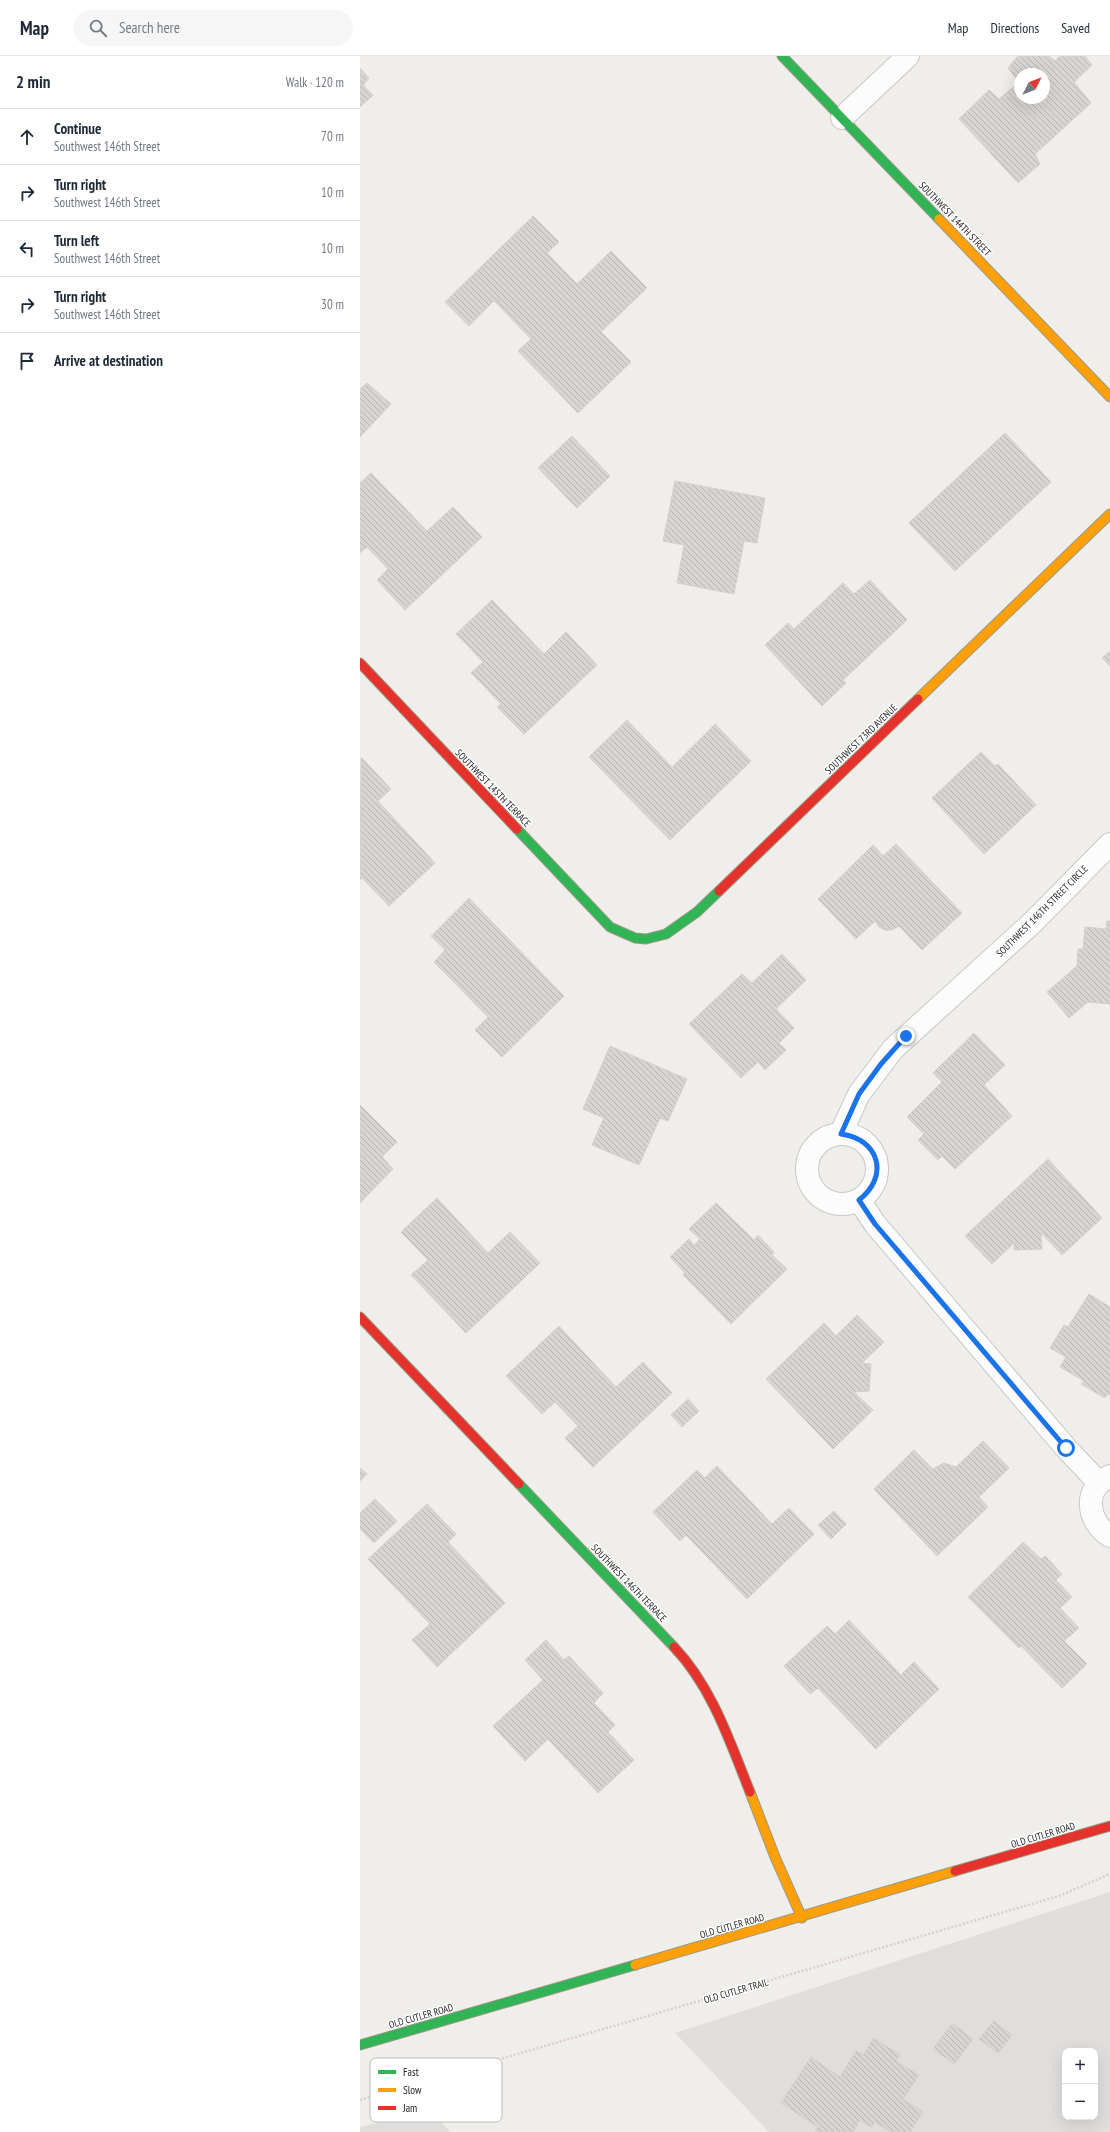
<!DOCTYPE html>
<html lang="en">
<head>
<meta charset="utf-8">
<style>
	body { margin:0; font-family:"PT Sans Narrow",sans-serif; background:#f6f6f7; color:#1f2937 }
	.controls { position:absolute; right:12px; bottom:12px; display:grid; overflow:hidden; border-radius:8px; box-shadow:0 4px 16px #0002 }
	.controls button { width:36px; height:36px; display:grid; place-items:center; padding:0; border:0; border-bottom:1px solid #e0e1e3; background:#fff; color:#1f2937; font:20px sans-serif }
	.compass { position:absolute; left:654px; top:12px; width:36px; height:36px; border-radius:50%; background:#fff; box-shadow:0 4px 16px #0002; rotate:48deg }
	.stop { position:absolute; width:12px; height:12px; margin:-9px; border:3px solid #1a73e8; border-radius:50%; background:#fff }
	.stop.end { background:#1a73e8; border-color:#fff; box-shadow:0 1px 4px #0008 }
	.list { margin:0; padding:0; list-style:none }
	h2 { display:flex; justify-content:space-between; align-items:center; height:52px; margin:0; padding:0 16px; font-size:17px }
	h2 small { font-size:13px; font-weight:400; color:#747a83 }
	.list li { display:grid; grid-template-columns:26px 1fr auto; gap:12px; align-items:center; box-sizing:border-box; height:56px; padding:0 16px; border-top:1px solid #e0e1e3 }
	.list b { display:block; font-size:15px; white-space:nowrap }
	.list p { margin:0; font-size:13px; white-space:nowrap; color:#747a83 }
	.list em { font-size:13px; font-style:normal; color:#747a83 }
	.icon { flex:none; width:22px; height:22px; fill:none; stroke:currentColor; stroke-width:2; stroke-linecap:round; stroke-linejoin:round }
	.map { position:relative; flex:none; width:750px; height:2076px; overflow:hidden }
	header { display:flex; align-items:center; gap:24px; box-sizing:border-box; height:56px; padding:0 20px; background:#fff; border-bottom:1px solid #e0e1e3 }
	header strong { font-size:19px }
	nav { display:flex; gap:22px; margin-inline-start:auto; font-size:14px }
	.search { width:280px; height:36px; background:#f6f6f7; display:flex; align-items:center; gap:10px; box-sizing:border-box; padding:0 14px; border-radius:22px; color:#747a83; font-size:15px }
	main { display:flex }
	aside { flex:1; background:#fff }
	.map>svg:first-child { display:block }
</style>
</head>
<body>
<header>
<strong>Map</strong>
<div class="search"><svg class="icon" aria-label="search" viewBox="0 0 24 24"><circle cx="10" cy="10" r="6"/><path d="M15 15l6 6"/></svg>Search here</div>
<nav><a>Map</a><a>Directions</a><a>Saved</a></nav>
</header>
<main>
<aside>
<h2>2 min<small>Walk · 120 m</small></h2>
<ul class="list">
<li><svg class="icon" aria-label="ahead" viewBox="0 0 24 24"><path d="M12 20V5M6 11l6-6 6 6"/></svg><div><b>Continue</b><p>Southwest 146th Street</p></div><em>70 m</em></li>
<li><svg class="icon" aria-label="right" viewBox="0 0 24 24"><path d="M7 20v-9h11M14 6l5 5-5 5"/></svg><div><b>Turn right</b><p>Southwest 146th Street</p></div><em>10 m</em></li>
<li><svg class="icon" aria-label="left" viewBox="0 0 24 24"><path d="M17 20v-9H6M10 6l-5 5 5 5"/></svg><div><b>Turn left</b><p>Southwest 146th Street</p></div><em>10 m</em></li>
<li><svg class="icon" aria-label="right" viewBox="0 0 24 24"><path d="M7 20v-9h11M14 6l5 5-5 5"/></svg><div><b>Turn right</b><p>Southwest 146th Street</p></div><em>30 m</em></li>
<li><svg class="icon" aria-label="arrive" viewBox="0 0 24 24"><path d="M6 21V4h12l-3 4 3 4H6"/></svg><div><b>Arrive at destination</b></div></li>
</ul>
</aside>
<div class="map">
<svg width="750" height="2076" viewBox="0 0 750 2076">
	<defs>
		<pattern id="building-back-hatch" width="6" height="6" patternUnits="userSpaceOnUse"><rect width="6" height="6" fill="#d7d4d2"/><path d="M-1 5l2 2M0 0l6 6M5-1l2 2" fill="none" stroke="#b8b6b4"/></pattern>
	</defs>
	<rect width="100%" height="100%" fill="#f0eeeb"/>
	<g fill="#dfdedc" fill-rule="evenodd">
		<path d="M 750,1836 L 750,2076 L 409,2076 L 315,1977 ZM 705,1995 L 735,1995 L 735,2061 L 705,2061 Z"/>
		<polygon points="71,2054 90,2076 0,2076 0,2071"/>
	</g>
	<g fill="url(#building-back-hatch)" stroke="#d3d0cc" fill-rule="evenodd">
		<path d="M 658,0 L 689,0 L 695,5 L 700,0 L 725,0 L 732,9 L 714,26 L 731,47 L 675,98 L 680,108 L 658,127 L 599,63 L 629,34 L 639,43 L 659,26 L 648,12 ZM 660,18 L 684,18 L 684,42 L 660,42 Z"/>
		<polygon points="0,12 9,22 3,29 13,39 0,51"/>
		<polygon points="173,160 199,186 187,197 217,228 251,195 287,232 241,276 271,306 218,357 158,295 171,283 134,245 109,270 85,246"/>
		<polygon points="7,327 31,348 0,381 0,333"/>
		<polygon points="645,377 691,426 595,515 549,467"/>
		<polygon points="212,380 250,420 217,452 178,412"/>
		<polygon points="11,417 67,475 93,451 122,481 45,554 17,524 28,513 7,491 0,497 0,427"/>
		<polygon points="315,425 405,442 397,487 384,485 374,538 317,527 324,489 303,485"/>
		<polygon points="510,524 547,564 483,624 486,627 462,650 405,589 428,567 434,573 483,527 494,538"/>
		<polygon points="132,544 184,598 206,576 237,609 164,678 137,651 141,648 111,617 123,606 96,578"/>
		<polygon points="750,595 750,610 742,602"/>
		<polygon points="267,664 312,711 355,668 391,705 310,784 229,701"/>
		<polygon points="621,696 635,710 638,708 676,749 624,798 572,742"/>
		<polygon points="1,701 31,733 18,745 75,807 29,850 2,822 0,824"/>
		<polygon points="536,788 602,857 562,894 539,870 532,874 525,874 519,871 515,865 496,883 458,843 513,789 523,800"/>
		<polygon points="109,842 204,940 142,1001 115,974 128,961 74,906 85,894 71,880"/>
		<polygon points="747,865 750,865 750,948 728,946 709,962 687,936 717,910 718,893 723,893 725,871 746,873"/>
		<polygon points="422,898 446,924 416,953 434,972 419,987 426,994 405,1014 398,1006 381,1022 329,968 382,918 392,927"/>
		<polygon points="614,977 645,1009 624,1029 652,1060 595,1113 582,1100 578,1104 558,1084 564,1078 547,1061 582,1026 573,1017"/>
		<polygon points="250,990 327,1023 308,1065 300,1062 279,1109 232,1089 244,1062 223,1053"/>
		<polygon points="0,1049 37,1086 22,1101 33,1113 0,1147"/>
		<polygon points="688,1103 742,1162 702,1199 681,1177 682,1193 654,1194 654,1187 632,1208 605,1180"/>
		<polygon points="77,1142 128,1197 150,1176 180,1207 106,1277 51,1219 68,1204 41,1176"/>
		<polygon points="356,1147 394,1184 398,1179 414,1196 412,1199 427,1213 371,1268 323,1219 325,1217 310,1201 329,1183 334,1189 340,1183 329,1173"/>
		<polygon points="729,1238 750,1251 750,1339 748,1338 745,1342 721,1328 724,1325 700,1311 706,1301 690,1292 704,1269 708,1271"/>
		<polygon points="497,1259 524,1286 502,1307 511,1308 509,1335 494,1336 513,1354 473,1393 406,1323 464,1267 476,1280"/>
		<polygon points="199,1270 256,1331 283,1306 312,1337 233,1411 205,1382 218,1370 195,1346 182,1358 146,1320"/>
		<polygon points="328,1343 339,1355 322,1371 311,1359"/>
		<polygon points="623,1385 649,1412 619,1441 628,1451 577,1500 514,1433 554,1394 573,1413 584,1407 596,1411"/>
		<polygon points="357,1410 412,1468 429,1452 454,1478 387,1543 326,1479 320,1485 293,1456 337,1414 345,1422"/>
		<polygon points="0,1412 7,1418 0,1425"/>
		<polygon points="15,1443 37,1465 14,1487 0,1473 0,1457"/>
		<polygon points="67,1448 96,1478 88,1486 145,1547 77,1611 52,1584 70,1568 8,1503"/>
		<polygon points="474,1455 486,1468 471,1483 458,1469"/>
		<polygon points="663,1486 681,1503 685,1500 702,1518 696,1524 712,1541 700,1552 719,1572 704,1585 727,1608 702,1632 661,1590 659,1592 608,1541"/>
		<polygon points="489,1564 541,1619 554,1606 579,1633 516,1693 458,1632 450,1638 424,1610 467,1570 475,1578"/>
		<polygon points="186,1584 204,1604 209,1600 243,1637 234,1647 255,1669 248,1676 274,1704 238,1737 188,1683 165,1705 133,1670 183,1624 165,1604"/>
		<polygon points="634,1965 652,1979 638,1997 619,1983"/>
		<polygon points="592,1967 613,1983 594,2008 573,1993"/>
		<polygon points="514,1982 540,1999 536,2005 559,2019 543,2043 563,2056 550,2076 530,2076 515,2066 511,2071 500,2064 493,2076 455,2076 458,2071 421,2047 451,2001 480,2021 496,1995 503,1999"/>
	</g>
	<g fill="none" stroke-linecap="round" stroke-linejoin="round">
		<g stroke="#c9c8c7" stroke-width="24">
			<g id="street">
				<polyline points="482,62 548,0"/>
				<polyline points="481,1077 499,1038 533,993 672,867 750,788"/>
				<circle cx="482" cy="1113" r="35"/>
				<polyline points="499,1144 515,1168 706,1392 739,1427"/>
				<path d="M 750,1420 C 722,1432 727,1466 750,1480"/>
			</g>
		</g>
		<g stroke="#999a82" stroke-width="11">
			<g id="fast">
				<polyline points="422,0 579,163"/>
				<polyline points="157,773 250,871 275,882 286,883 306,878 337,856 359,835"/>
				<polyline points="159,1428 314,1591"/>
				<polyline points="0,1989 275,1909"/>
			</g>
		</g>
		<g stroke="#999a82" stroke-width="11">
			<g id="slow">
				<polyline points="579,163 750,341"/>
				<polyline points="558,643 750,458"/>
				<polyline points="390,1736 415,1801 442,1862"/>
				<polyline points="275,1909 595,1815"/>
			</g>
		</g>
		<g stroke="#999a82" stroke-width="11">
			<g id="jam">
				<polyline points="0,607 157,773"/>
				<polyline points="359,835 558,643"/>
				<polyline points="0,1261 159,1428"/>
				<path d="M 314,1591 C 352,1631 370,1686 390,1736"/>
				<polyline points="595,1815 750,1770"/>
			</g>
		</g>
		<polyline stroke="#dccecd" stroke-width="2.5" stroke-dasharray="2 2" stroke-linecap="butt" points="0,2044 699,1840 750,1818"/>
		<use href="#street" stroke="#fdfcfc" stroke-width="22"/>
		<use href="#fast" stroke="#30b455" stroke-width="9"/>
		<use href="#slow" stroke="#ff9f0a" stroke-width="9"/>
		<use href="#jam" stroke="#e5322d" stroke-width="9"/>
	</g>
	<g fill="none" stroke-linecap="round" stroke-linejoin="round">
		<path stroke="#1a73e8" stroke-width="5" d="M 546,980 L 521,1008 L 499,1038 L 481,1078 C 519,1083 530,1120 499,1144 L 515,1168 L 706,1392"/>
	</g>
	<g text-anchor="middle" dominant-baseline="central" stroke-width="3" stroke-linejoin="round" paint-order="stroke">
		<g font-size="10" fill="#222" stroke="#fff">
			<text transform="translate(595 163) rotate(46)">SOUTHWEST 144TH STREET</text>
			<text transform="translate(501 683) rotate(-44)">SOUTHWEST 73RD AVENUE</text>
			<text transform="translate(133 732) rotate(46)">SOUTHWEST 145TH TERRACE</text>
			<text transform="translate(682 855) rotate(-45)">SOUTHWEST 146TH STREET CIRCLE</text>
			<text transform="translate(269 1527) rotate(46)">SOUTHWEST 146TH TERRACE</text>
			<text transform="translate(683 1779) rotate(-17)">OLD CUTLER ROAD</text>
			<text transform="translate(372 1870) rotate(-16)">OLD CUTLER ROAD</text>
			<text transform="translate(376 1935) rotate(-16)">OLD CUTLER TRAIL</text>
			<text transform="translate(61 1960) rotate(-16)">OLD CUTLER ROAD</text>
		</g>
	</g>
	<rect x="10" y="2002" width="132" height="64" rx="6" fill="#fff" stroke="#bdbdbd" stroke-width="1"/>
	<rect x="18" y="2014" width="18" height="4" fill="#30b455"/>
	<rect x="18" y="2032" width="18" height="4" fill="#ff9f0a"/>
	<rect x="18" y="2050" width="18" height="4" fill="#e5322d"/>
	<g font-size="11" fill="#222">
		<text x="43" y="2020">Fast</text>
		<text x="43" y="2038">Slow</text>
		<text x="43" y="2056">Jam</text>
	</g>
</svg>
<div class="controls">
<button>+</button>
<button>−</button>
</div>
<svg class="compass" viewBox="-18 -18 36 36"><path d="M0-13l5 13h-10z" fill="#e53935"/><path d="M0 13l5-13h-10z" fill="#747a83"/></svg>
<div class="stop" style="left:706px;top:1392px"></div>
<div class="stop end" style="left:546px;top:980px"></div>
</div>
</main>
</body>
</html>
